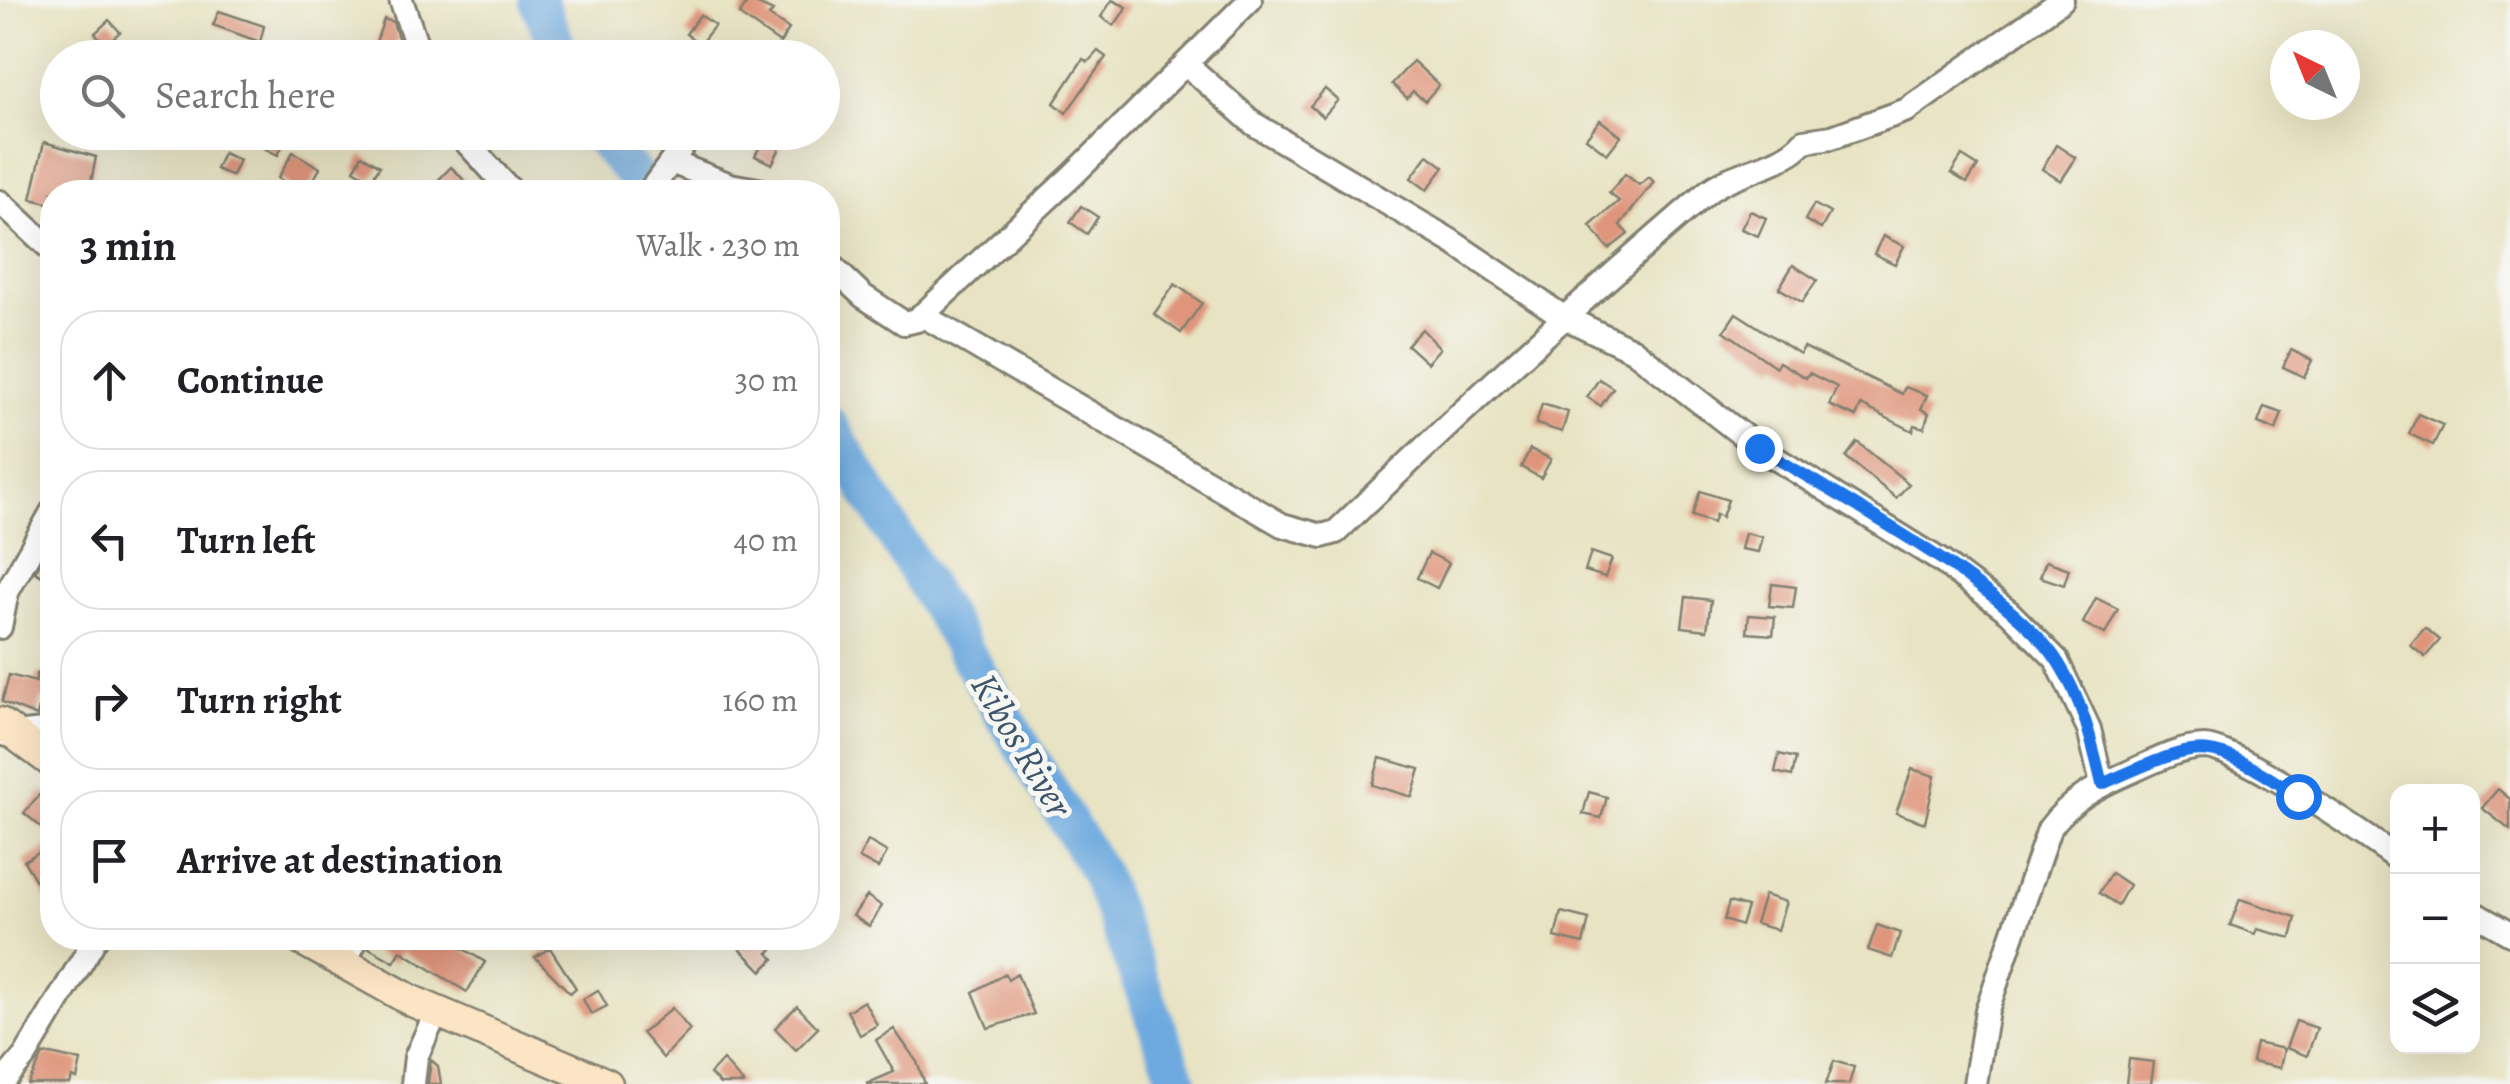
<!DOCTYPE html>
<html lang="en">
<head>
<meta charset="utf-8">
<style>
	body { margin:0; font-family:Alegreya,serif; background:#f6f6f6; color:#202124 }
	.controls { position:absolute; right:30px; bottom:30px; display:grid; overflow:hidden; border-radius:20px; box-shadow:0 10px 40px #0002 }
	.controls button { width:90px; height:90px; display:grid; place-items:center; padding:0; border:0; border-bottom:2px solid #e0e0e0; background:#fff; color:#202124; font:50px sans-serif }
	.compass { position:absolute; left:2270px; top:30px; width:90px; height:90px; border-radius:50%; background:#fff; box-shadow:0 10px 40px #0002; rotate:317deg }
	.stop { position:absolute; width:30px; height:30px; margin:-22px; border:8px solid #1a73e8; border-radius:50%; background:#fff }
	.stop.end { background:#1a73e8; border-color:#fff; box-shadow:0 2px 10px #0008 }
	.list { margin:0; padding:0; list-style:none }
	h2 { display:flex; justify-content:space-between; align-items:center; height:130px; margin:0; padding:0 40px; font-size:42px }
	h2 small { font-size:32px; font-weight:400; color:#757577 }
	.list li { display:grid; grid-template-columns:65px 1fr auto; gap:30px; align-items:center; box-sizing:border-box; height:140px; margin:0 20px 20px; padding:0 20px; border:2px solid #e0e0e0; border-radius:40px }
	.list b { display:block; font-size:38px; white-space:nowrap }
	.list em { font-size:32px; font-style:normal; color:#757577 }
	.icon { flex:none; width:55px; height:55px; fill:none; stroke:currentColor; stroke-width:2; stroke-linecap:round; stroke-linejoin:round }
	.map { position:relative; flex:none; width:2510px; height:1084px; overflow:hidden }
	.search { position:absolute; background:#fff; box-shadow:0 10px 40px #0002; left:40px; top:40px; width:800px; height:110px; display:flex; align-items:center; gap:25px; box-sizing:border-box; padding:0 35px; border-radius:55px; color:#757577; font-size:38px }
	.panel { position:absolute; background:#fff; box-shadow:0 10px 40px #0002; left:40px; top:180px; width:800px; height:770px; border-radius:40px }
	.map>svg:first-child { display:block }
</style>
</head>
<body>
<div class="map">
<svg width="2510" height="1084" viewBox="0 0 2510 1084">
	<rect width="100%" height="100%" fill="#f6f6f2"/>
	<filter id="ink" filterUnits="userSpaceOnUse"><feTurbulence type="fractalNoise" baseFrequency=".01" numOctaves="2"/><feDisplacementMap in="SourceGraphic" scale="20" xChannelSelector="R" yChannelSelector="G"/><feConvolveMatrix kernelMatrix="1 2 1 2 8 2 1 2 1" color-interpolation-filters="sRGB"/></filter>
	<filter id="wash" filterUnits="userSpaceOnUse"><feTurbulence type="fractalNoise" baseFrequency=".0048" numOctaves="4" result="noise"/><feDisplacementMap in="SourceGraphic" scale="40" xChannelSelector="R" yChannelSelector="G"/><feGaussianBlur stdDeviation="2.25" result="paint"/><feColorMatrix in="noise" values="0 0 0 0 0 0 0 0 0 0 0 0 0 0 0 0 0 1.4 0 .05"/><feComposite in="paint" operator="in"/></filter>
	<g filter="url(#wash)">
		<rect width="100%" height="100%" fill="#e8e3c3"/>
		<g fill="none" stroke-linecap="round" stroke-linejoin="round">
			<g stroke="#6eaadf" stroke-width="38">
				<polyline points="538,0 562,58"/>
				<polyline points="596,132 649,192"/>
				<polyline points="828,424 1100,875 1179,1084"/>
			</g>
		</g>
		<g id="blocks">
			<g fill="#df957b">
				<polygon points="749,0 773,11 769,16 789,29 780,43 739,15"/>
				<polygon points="1112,0 1127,7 1114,26 1101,17"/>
				<polygon points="219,11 264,26 260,42 213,25"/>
				<polygon points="700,15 715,25 700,44 686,34"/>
				<polygon points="384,19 393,22 398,38 395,49 376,42"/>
				<polygon points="109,20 120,32 105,45 95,33"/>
				<polygon points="1098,51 1106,57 1066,113 1054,103 1083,59 1088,62"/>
				<polygon points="1413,61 1439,85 1425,101 1413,91 1407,98 1392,84"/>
				<polygon points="1325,89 1338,100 1323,117 1310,106"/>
				<polygon points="1600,120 1621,136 1607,154 1586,138"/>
				<polygon points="269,132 289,132 278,155 262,147"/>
				<polygon points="766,134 783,142 772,164 755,156"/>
				<polygon points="44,142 96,157 89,192 52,192 52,204 31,199"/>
				<polygon points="2056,145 2076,158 2061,181 2042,169"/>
				<polygon points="293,152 320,168 307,192 284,192 289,185 278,178"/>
				<polygon points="223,153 239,160 232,176 216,169"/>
				<polygon points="362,155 380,166 371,180 354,170"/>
				<polygon points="1428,155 1444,167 1427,190 1411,178"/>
				<polygon points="1962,156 1978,166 1967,183 1951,173"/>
				<polygon points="451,167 468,184 460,192 427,192"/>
				<polygon points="1625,174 1639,185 1649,177 1654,182 1620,225 1628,234 1609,249 1590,226 1619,201 1609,193"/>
				<polygon points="1814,204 1830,213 1821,229 1805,220"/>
				<polygon points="1081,206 1098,217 1087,234 1070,222"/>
				<polygon points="1750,211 1766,218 1758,236 1741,229"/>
				<polygon points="1883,236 1904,246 1895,264 1874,254"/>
				<polygon points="1793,265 1817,280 1802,302 1779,288"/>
				<polygon points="1175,284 1202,303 1181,333 1154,314"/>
				<polygon points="1736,313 1800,354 1804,347 1902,394 1905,387 1927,395 1921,409 1929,413 1924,428 1915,425 1913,431 1861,405 1856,417 1829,405 1837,387 1809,373 1806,378 1779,362 1776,367 1724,331"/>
				<polygon points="1422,329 1440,348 1427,363 1407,345"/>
				<polygon points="2291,350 2312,360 2304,377 2283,367"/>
				<polygon points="1599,379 1613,388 1601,406 1587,397"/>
				<polygon points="1542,404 1568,412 1562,432 1536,424"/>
				<polygon points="2264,407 2282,413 2276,430 2258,423"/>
				<polygon points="2418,414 2443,425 2433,445 2409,434"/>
				<polygon points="1857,442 1909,484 1896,498 1846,457"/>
				<polygon points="1530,449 1551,459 1541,478 1521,467"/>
				<polygon points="1700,491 1728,500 1722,517 1716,514 1713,523 1692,516"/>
				<polygon points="1745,533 1762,537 1758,552 1741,549"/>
				<polygon points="52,542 52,582 35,572"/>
				<polygon points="1591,552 1612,559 1605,577 1585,571"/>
				<polygon points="1429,553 1449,563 1437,588 1417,578"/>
				<polygon points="2046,561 2069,569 2064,585 2040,577"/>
				<polygon points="1772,584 1796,587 1793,608 1769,606"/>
				<polygon points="1686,597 1711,600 1707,630 1682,627"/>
				<polygon points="2096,598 2118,609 2105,634 2083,623"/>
				<polygon points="1749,615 1775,617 1773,635 1747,633"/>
				<polygon points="2425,628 2440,640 2425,657 2410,645"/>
				<polygon points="52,673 52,698 41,699 37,716 2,702 9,675 36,682 36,674"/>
				<polygon points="1779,754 1796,758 1792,776 1775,772"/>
				<polygon points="1380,758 1420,769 1412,797 1372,785"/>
				<polygon points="1912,769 1935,776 1925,823 1896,813"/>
				<polygon points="2498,789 2510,799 2510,830 2482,808"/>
				<polygon points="43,790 52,798 52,836 24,813"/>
				<polygon points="1589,792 1607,797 1601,818 1583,814"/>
				<polygon points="868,841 887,852 878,868 859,858"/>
				<polygon points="52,844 52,908 24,861"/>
				<polygon points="2111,873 2129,885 2118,905 2099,893"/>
				<polygon points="1764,895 1786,902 1777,930 1755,924"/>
				<polygon points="867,896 882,906 869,926 853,916"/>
				<polygon points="2240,899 2296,917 2291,938 2257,929 2255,934 2230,925"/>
				<polygon points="1729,902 1747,907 1741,926 1724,920"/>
				<polygon points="1561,912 1589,919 1583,944 1555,937"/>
				<polygon points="1877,925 1900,933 1892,958 1868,950"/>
				<polygon points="372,938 445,938 485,962 467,992 401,951 394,962 369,948"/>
				<polygon points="729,938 763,938 773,948 768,953 774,959 762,971"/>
				<polygon points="550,948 576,988 570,993 535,957"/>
				<polygon points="1005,974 1008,980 1017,974 1034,1014 988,1028 973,992"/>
				<polygon points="598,990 607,1006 591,1014 583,999"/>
				<polygon points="864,1001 877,1025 860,1035 847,1011"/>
				<polygon points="797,1006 818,1028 796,1050 775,1028"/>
				<polygon points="672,1008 690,1030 663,1058 642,1033"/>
				<polygon points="2296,1021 2317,1028 2307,1056 2286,1048"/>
				<polygon points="894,1029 917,1062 925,1084 866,1084 894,1072 876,1040"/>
				<polygon points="2256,1043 2284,1049 2280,1068 2252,1062"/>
				<polygon points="51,1054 81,1061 77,1079 72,1077 70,1084 28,1084 43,1055"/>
				<polygon points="2129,1059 2154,1062 2151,1084 2126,1084"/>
				<polygon points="431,1060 438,1066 441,1084 428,1084"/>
				<polygon points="723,1060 744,1084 720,1084 710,1074"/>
				<polygon points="1834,1061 1854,1067 1849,1084 1826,1084"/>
			</g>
		</g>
	</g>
	<g filter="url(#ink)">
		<use href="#blocks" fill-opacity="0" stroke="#828070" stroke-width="2.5"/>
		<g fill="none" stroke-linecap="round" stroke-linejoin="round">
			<g stroke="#828070" stroke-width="28">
				<g id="street">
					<polyline points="401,0 421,58"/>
					<polyline points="1186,64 1254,124 1451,241 1562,316 1633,350 1759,448 1941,561 2009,612 2056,659 2089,729 2102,784"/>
					<polyline points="457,132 512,192"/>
					<polyline points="674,163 730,185 769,192"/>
					<polyline points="649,192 693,132"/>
					<polyline points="0,202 52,250"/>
					<polyline points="828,263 863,296 904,323 917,320 1073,175 1250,0"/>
					<path d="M 922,315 L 1282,525 L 1322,536 L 1336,532 C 1457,416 1577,303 1705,194 C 1733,170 1780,169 1804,141 L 1832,137 L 1907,110 L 2062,0"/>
					<polyline points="0,627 7,592 52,512"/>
					<polyline points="6,735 52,730"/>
					<polyline points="2472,912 2510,934"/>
					<polyline points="344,963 357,938"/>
					<polyline points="1,1084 25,1056 96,938"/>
					<polyline points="413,1084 416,1057 437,1011"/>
					<path d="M 1975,1084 L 1987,1010 L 2049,829 C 2070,800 2098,786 2130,772 C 2153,762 2178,748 2204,747 C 2236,747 2367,836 2398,859"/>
				</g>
			</g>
			<g stroke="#828070" stroke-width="35">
				<g id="secondary">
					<polyline points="0,723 52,762"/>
					<polyline points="299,938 412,1001 607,1084"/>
				</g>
			</g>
			<use href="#street" stroke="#fff" stroke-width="22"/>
			<use href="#secondary" stroke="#fce5c4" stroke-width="30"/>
		</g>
	</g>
	<g fill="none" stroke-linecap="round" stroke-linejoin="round" filter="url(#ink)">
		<path stroke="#1a73e8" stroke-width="12" d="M 1759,448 C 1837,496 2011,588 2058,662 C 2082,699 2092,742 2102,784 C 2203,740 2204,734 2298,796"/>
	</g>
	<g text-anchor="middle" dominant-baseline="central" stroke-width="10" stroke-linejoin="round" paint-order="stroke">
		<g font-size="38" font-style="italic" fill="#3d556a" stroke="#f6f6f2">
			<text transform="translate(1022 745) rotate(59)">Kibos River</text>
		</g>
	</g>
</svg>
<div class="controls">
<button>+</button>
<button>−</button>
<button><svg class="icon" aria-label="layers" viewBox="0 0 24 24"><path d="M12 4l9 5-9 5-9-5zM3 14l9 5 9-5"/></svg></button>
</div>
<svg class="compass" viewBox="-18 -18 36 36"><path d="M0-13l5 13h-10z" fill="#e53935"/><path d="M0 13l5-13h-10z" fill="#757577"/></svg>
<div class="stop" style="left:2298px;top:796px"></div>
<div class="stop end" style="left:1759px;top:448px"></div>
<div class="search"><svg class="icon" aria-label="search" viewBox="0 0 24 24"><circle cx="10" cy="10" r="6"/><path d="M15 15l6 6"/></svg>Search here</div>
<section class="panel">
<h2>3 min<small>Walk · 230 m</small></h2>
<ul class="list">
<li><svg class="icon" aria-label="ahead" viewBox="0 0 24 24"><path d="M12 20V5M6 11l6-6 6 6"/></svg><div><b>Continue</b></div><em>30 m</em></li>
<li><svg class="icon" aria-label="left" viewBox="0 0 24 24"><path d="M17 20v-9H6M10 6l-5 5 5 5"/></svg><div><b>Turn left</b></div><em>40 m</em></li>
<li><svg class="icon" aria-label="right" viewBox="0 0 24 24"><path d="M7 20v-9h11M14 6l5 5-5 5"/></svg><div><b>Turn right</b></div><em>160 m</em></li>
<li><svg class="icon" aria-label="arrive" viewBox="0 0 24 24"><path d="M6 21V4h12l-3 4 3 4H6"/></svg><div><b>Arrive at destination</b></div></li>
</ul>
</section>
</div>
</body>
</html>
